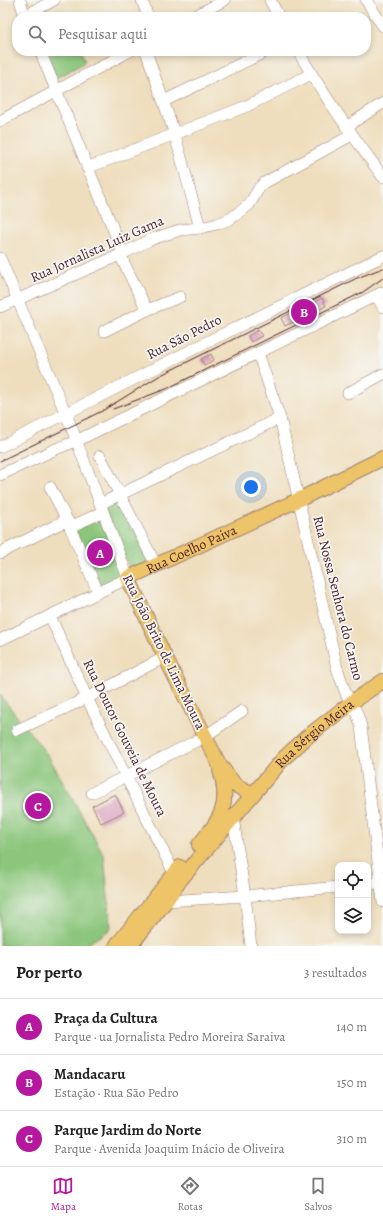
<!DOCTYPE html>
<html lang="pt">
<head>
<meta charset="utf-8">
<style>
	body { margin:0; font-family:Alegreya,serif; background:#f2f2f2; color:#222 }
	.controls { position:absolute; right:12px; bottom:12px; display:grid; overflow:hidden; border-radius:8px; box-shadow:0 2px 6px #0003 }
	.controls button { width:36px; height:36px; display:grid; place-items:center; padding:0; border:0; border-bottom:1px solid #e0e0e0; background:#fff; color:#222; font:20px sans-serif }
	.you { position:absolute; left:251px; top:487px; width:14px; height:14px; margin:-10px; border:3px solid #fff; border-radius:50%; background:#1a73e8; box-shadow:0 0 0 6px #1a73e833 }
	.badge { display:grid; place-items:center; width:26px; height:26px; border-radius:50%; background:#b5179e; color:#fff; font-size:13px; font-weight:700 }
	.pin { position:absolute; translate:-50% -50%; border:2px solid #fff; box-shadow:0 1px 4px #0006 }
	.list { margin:0; padding:0; list-style:none }
	h2 { display:flex; justify-content:space-between; align-items:center; height:52px; margin:0; padding:0 16px; font-size:17px }
	h2 small { font-size:13px; font-weight:400; color:#767676 }
	.list li { display:grid; grid-template-columns:26px 1fr auto; gap:12px; align-items:center; box-sizing:border-box; height:56px; padding:0 16px; border-top:1px solid #e0e0e0 }
	.list b { display:block; font-size:15px; white-space:nowrap }
	.list p { margin:0; font-size:13px; white-space:nowrap; color:#767676 }
	.list em { font-size:13px; font-style:normal; color:#767676 }
	.icon { flex:none; width:22px; height:22px; fill:none; stroke:currentColor; stroke-width:2; stroke-linecap:round; stroke-linejoin:round }
	.map { position:relative; flex:none; width:383px; height:946px; overflow:hidden }
	.search { position:absolute; background:#fff; box-shadow:0 2px 6px #0003; left:12px; right:12px; top:12px; height:44px; display:flex; align-items:center; gap:10px; box-sizing:border-box; padding:0 14px; border-radius:16px; color:#767676; font-size:15px }
	.sheet { height:220px; background:#fff }
	nav { display:flex; justify-content:space-around; align-items:center; box-sizing:border-box; height:56px; border-top:1px solid #e0e0e0; background:#fff; font-size:11px; color:#767676 }
	nav a { display:grid; justify-items:center; gap:2px }
	nav .on { color:#b5179e }
	.map>svg:first-child { display:block }
</style>
</head>
<body>
<div class="map">
<svg width="383" height="946" viewBox="0 0 383 946">
	<rect width="100%" height="100%" fill="#f6f6f2"/>
	<filter id="ink" filterUnits="userSpaceOnUse"><feTurbulence type="fractalNoise" baseFrequency=".025" numOctaves="2"/><feDisplacementMap in="SourceGraphic" scale="8" xChannelSelector="R" yChannelSelector="G"/><feConvolveMatrix kernelMatrix="1 2 1 2 8 2 1 2 1" color-interpolation-filters="sRGB"/></filter>
	<filter id="wash" filterUnits="userSpaceOnUse"><feTurbulence type="fractalNoise" baseFrequency=".012" numOctaves="4" result="noise"/><feDisplacementMap in="SourceGraphic" scale="16" xChannelSelector="R" yChannelSelector="G"/><feGaussianBlur stdDeviation="0.9" result="paint"/><feColorMatrix in="noise" values="0 0 0 0 0 0 0 0 0 0 0 0 0 0 0 0 0 1.4 0 .05"/><feComposite in="paint" operator="in"/></filter>
	<g filter="url(#wash)">
		<rect width="100%" height="100%" fill="#efdebd"/>
		<g fill="#8bc67c" stroke="#6a7254">
			<polygon points="45,51 81,51 85,62 57,78"/>
			<polygon points="120,499 152,564 131,572 103,506"/>
			<polygon points="98,512 123,576 101,587 73,524"/>
			<polygon points="0,695 49,757 104,855 111,929 84,946 0,946"/>
		</g>
		<g id="blocks">
			<g fill="#d9a3c0">
				<polygon points="322,298 326,306 285,326 281,318"/>
				<polygon points="258,330 262,336 251,342 248,336"/>
				<polygon points="211,354 214,360 204,365 201,359"/>
				<polygon points="115,794 124,812 101,823 92,806"/>
			</g>
		</g>
	</g>
	<g filter="url(#ink)">
		<use href="#blocks" fill-opacity="0" stroke="#9c7e74" stroke-width="1"/>
		<g fill="none" stroke-linecap="round" stroke-linejoin="round">
			<g stroke="#9c7e74" stroke-width="12">
				<g id="minor">
					<polyline points="20,0 25,17"/>
					<polyline points="142,0 148,17"/>
					<polyline points="270,0 279,17"/>
					<polyline points="366,0 383,26"/>
					<polyline points="25,16 54,0"/>
					<polyline points="193,17 225,0"/>
					<polyline points="40,51 123,253"/>
					<polyline points="146,51 175,135 200,228"/>
					<path d="M 298,51 C 323,95 353,136 383,177"/>
					<polyline points="164,101 267,51"/>
					<polyline points="0,121 130,51"/>
					<polyline points="346,127 383,103"/>
					<polyline points="87,168 247,106 311,74"/>
					<polyline points="120,255 147,310"/>
					<polyline points="0,258 71,426 128,578 0,640"/>
					<polyline points="377,296 383,307"/>
					<polyline points="0,307 120,255 152,239 180,230 200,228 217,224 230,219 249,205 259,188 264,183 352,135"/>
					<polyline points="104,331 147,310 180,297"/>
					<polyline points="258,353 280,418 337,668 346,694 357,713 361,726 383,902"/>
					<polyline points="348,393 383,374"/>
					<polyline points="0,447 219,336 383,256"/>
					<polyline points="100,456 156,565"/>
					<polyline points="0,475 56,449 76,441 383,292"/>
					<polyline points="50,487 67,520 98,592"/>
					<polyline points="100,504 280,418"/>
					<polyline points="70,527 103,512"/>
					<polyline points="0,553 67,520"/>
					<polyline points="50,616 87,698 174,873"/>
					<polyline points="17,730 87,698 165,657"/>
					<polyline points="92,793 204,737 242,711"/>
					<polyline points="233,817 245,896 251,946"/>
					<polyline points="368,884 383,882"/>
					<polyline points="166,901 245,896 338,887"/>
				</g>
			</g>
			<g stroke="#9c7e74" stroke-width="16">
				<g id="major">
					<path id="s1" d="M 253,794 L 235,785 L 219,764 L 165,657 L 128,578 L 298,500 L 383,458"/>
					<path d="M 199,845 C 221,818 231,805 220,770"/>
					<polyline points="116,946 180,867"/>
					<path id="s2" d="M 130,946 L 166,901 L 181,879 L 283,759 L 308,736 L 352,702 L 383,681"/>
				</g>
			</g>
			<use href="#minor" stroke="#fff" stroke-width="11"/>
			<use href="#major" stroke="#eec469" stroke-width="14"/>
			<g stroke="#4a1f2b" stroke-width="1">
				<polyline points="113,409 166,389 363,292 383,278"/>
				<polyline points="0,461 102,411 159,376 357,278 383,268"/>
			</g>
		</g>
	</g>
	<g text-anchor="middle" dominant-baseline="central" stroke-width="3.5" stroke-linejoin="round" paint-order="stroke">
		<g font-size="14" fill="#4a1f2b" stroke="#f6f6f2">
			<text transform="translate(97 249) rotate(-24)">Rua Jornalista Luiz Gama</text>
			<text transform="translate(184 337) rotate(-27)">Rua São Pedro</text>
			<text stroke="none"><textPath href="#s1" startOffset="323">Rua Coelho Paiva</textPath></text>
			<text transform="translate(338 598) rotate(76)">Rua Nossa Senhora do Carmo</text>
			<text transform="translate(164 652) rotate(64)">Rua João Brito de Lima Moura</text>
			<text stroke="none"><textPath href="#s2" startOffset="282">Rua Sérgio Meira</textPath></text>
			<text transform="translate(125 738) rotate(64)">Rua Doutor Gouveia de Moura</text>
		</g>
	</g>
</svg>
<div class="controls">
<button><svg class="icon" aria-label="locate" viewBox="0 0 24 24"><circle cx="12" cy="12" r="6"/><path d="M12 2v4M12 18v4M2 12h4M18 12h4"/></svg></button>
<button><svg class="icon" aria-label="layers" viewBox="0 0 24 24"><path d="M12 4l9 5-9 5-9-5zM3 14l9 5 9-5"/></svg></button>
</div>
<div class="you"></div>
<div class="pin badge" style="left:100px;top:553px">A</div>
<div class="pin badge" style="left:304px;top:312px">B</div>
<div class="pin badge" style="left:38px;top:806px">C</div>
<div class="search"><svg class="icon" aria-label="search" viewBox="0 0 24 24"><circle cx="10" cy="10" r="6"/><path d="M15 15l6 6"/></svg>Pesquisar aqui</div>
</div>
<section class="sheet">
<h2>Por perto<small>3 resultados</small></h2>
<ul class="list">
<li><span class="badge">A</span><div><b>Praça da Cultura</b><p>Parque · ua Jornalista Pedro Moreira Saraiva</p></div><em>140 m</em></li>
<li><span class="badge">B</span><div><b>Mandacaru</b><p>Estação · Rua São Pedro</p></div><em>150 m</em></li>
<li><span class="badge">C</span><div><b>Parque Jardim do Norte</b><p>Parque · Avenida Joaquim Inácio de Oliveira</p></div><em>310 m</em></li>
</ul>
</section>
<nav>
<a class="on"><svg class="icon" aria-label="map" viewBox="0 0 24 24"><path d="M3 6l6-2 6 2 6-2v14l-6 2-6-2-6 2zM9 4v14M15 6v14"/></svg>Mapa</a>
<a><svg class="icon" aria-label="directions" viewBox="0 0 24 24"><path d="M12 3l9 9-9 9-9-9zM9 14v-3h6M13 9l2 2-2 2"/></svg>Rotas</a>
<a><svg class="icon" aria-label="saved" viewBox="0 0 24 24"><path d="M7 4h10v16l-5-4-5 4z"/></svg>Salvos</a>
</nav>
</body>
</html>
